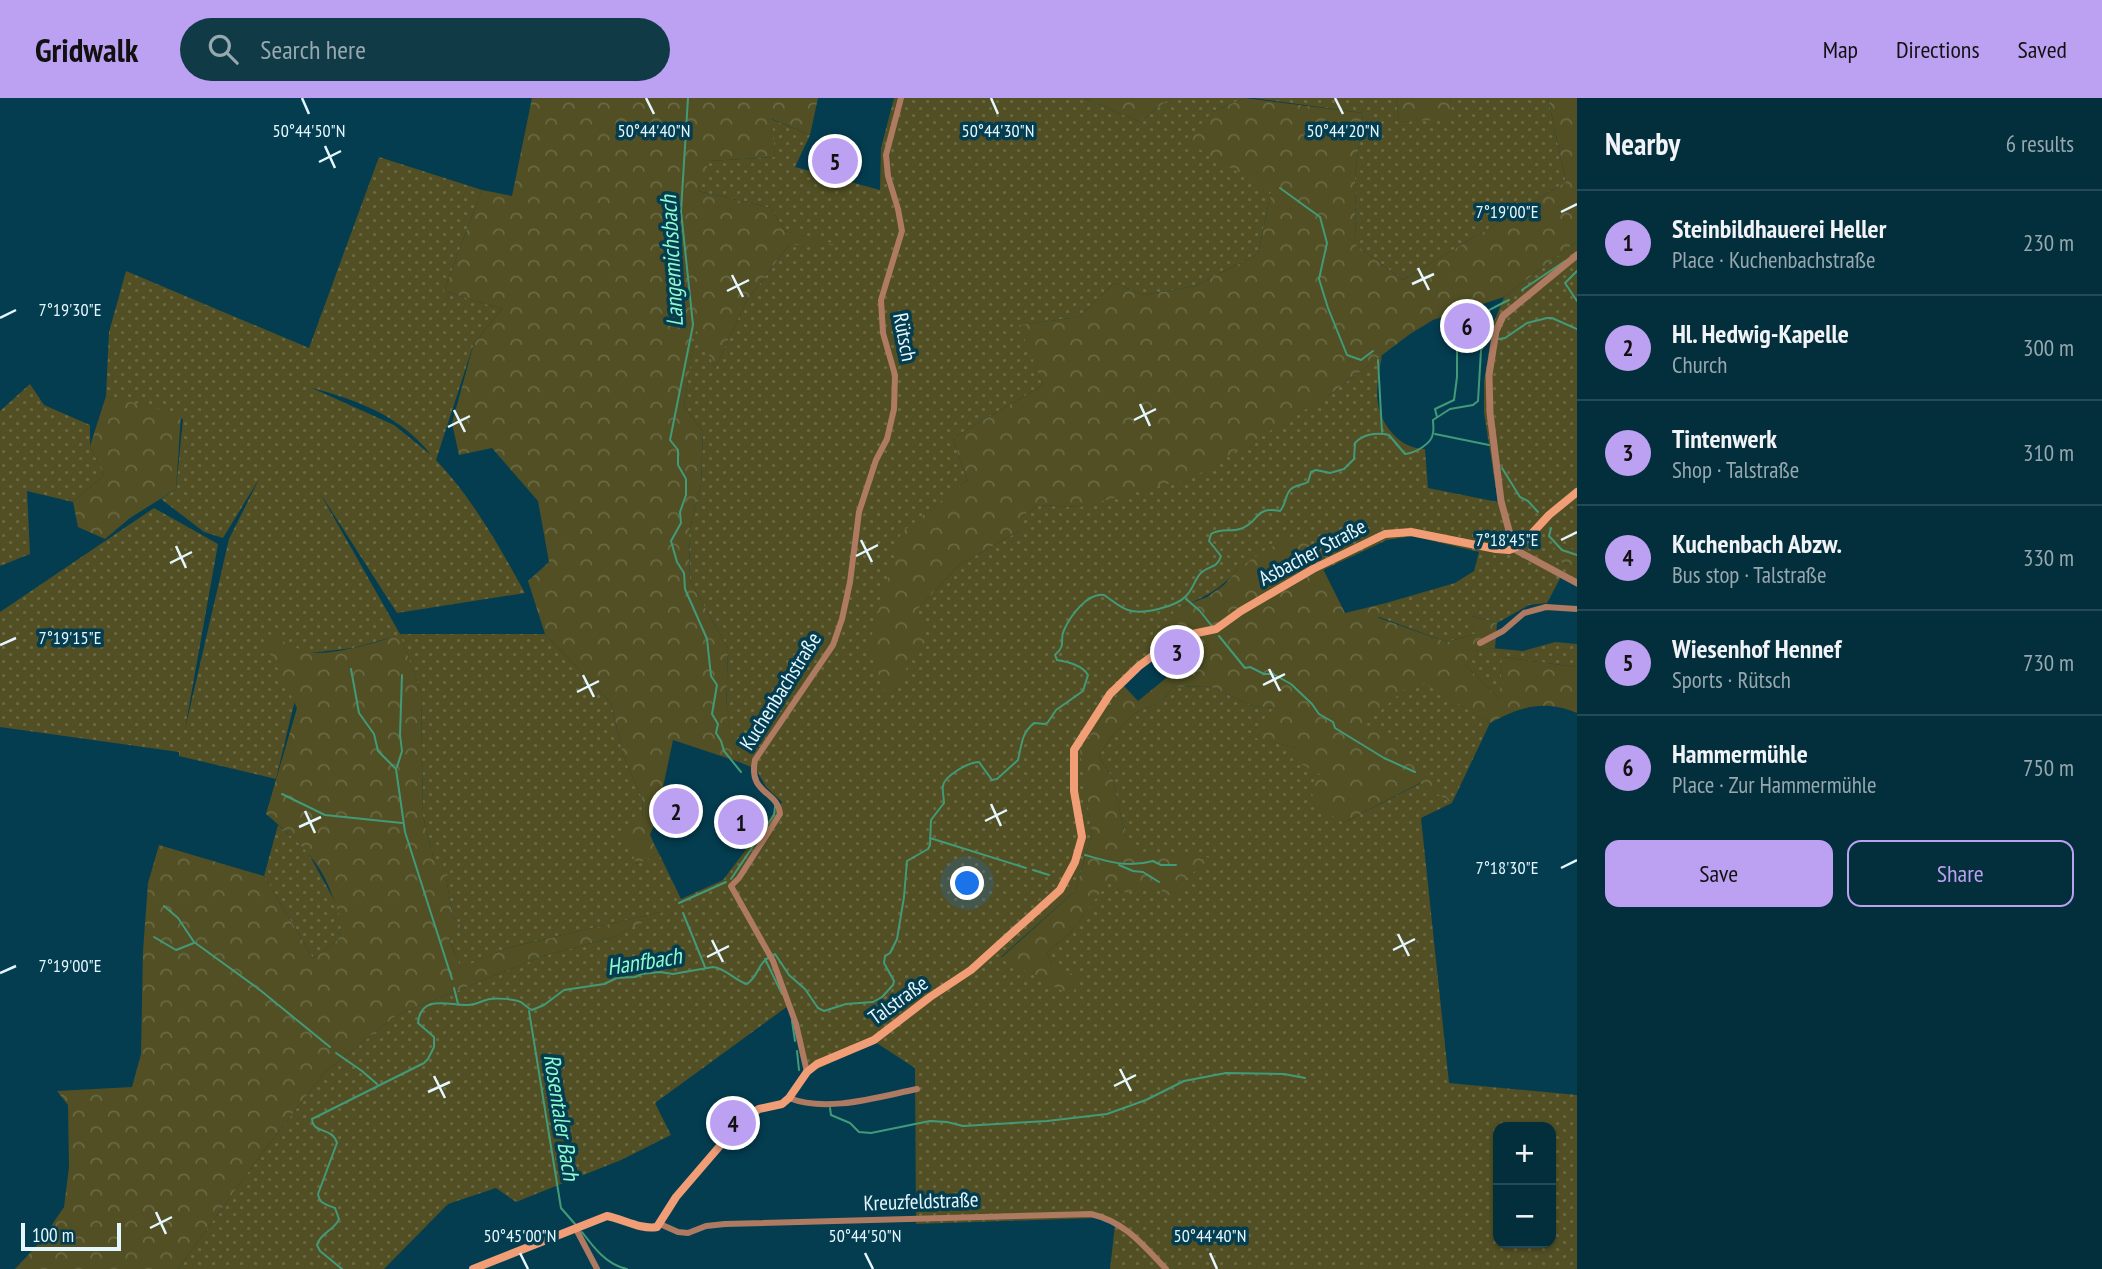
<!DOCTYPE html>
<html lang="en">
<head>
<meta charset="utf-8">
<style>
	body { margin:0; font-family:"PT Sans Narrow",sans-serif; background:#113a47; color:#f1f3f6 }
	.controls { position:absolute; right:21px; bottom:21px; display:grid; overflow:hidden; border-radius:14px; box-shadow:0 2px 5px #0004 }
	.controls button { width:63px; height:63px; display:grid; place-items:center; padding:0; border:0; border-bottom:2px solid #244a56; background:#032e3c; color:#f1f3f6; font:35px sans-serif }
	.scale { position:absolute; left:21px; bottom:18px; width:100px; box-sizing:border-box; padding-left:7px; border:4px solid #e5f7fe; border-top:0; font-size:19px; line-height:24px; white-space:nowrap; color:#e5f7fe; -webkit-text-stroke:5px #043d50; paint-order:stroke }
	.you { position:absolute; left:968px; top:786px; width:24px; height:24px; margin:-18px; border:5px solid #fff; border-radius:50%; background:#1a73e8; box-shadow:0 0 0 10px #1a73e833 }
	.badge { display:grid; place-items:center; width:46px; height:46px; border-radius:50%; background:#bca0f2; color:#111; font-size:23px; font-weight:700 }
	.pin { position:absolute; translate:-50% -50%; border:4px solid #fff; box-shadow:0 2px 7px #0006 }
	.list { margin:0; padding:0; list-style:none }
	h2 { display:flex; justify-content:space-between; align-items:center; height:91px; margin:0; padding:0 28px; font-size:30px }
	h2 small { font-size:23px; font-weight:400; color:#97a8af }
	.list li { display:grid; grid-template-columns:46px 1fr auto; gap:21px; align-items:center; box-sizing:border-box; height:105px; padding:0 28px; border-top:2px solid #244a56 }
	.list b { display:block; font-size:26px; white-space:nowrap }
	.list p { margin:0; font-size:23px; white-space:nowrap; color:#97a8af }
	.list em { font-size:23px; font-style:normal; color:#97a8af }
	.actions { display:flex; gap:14px; padding:21px 28px }
	.actions a { flex:1; padding:16px 0; border:2px solid #bca0f2; border-radius:14px; text-align:center; font-size:24px; color:#bca0f2 }
	.actions .main { background:#bca0f2; color:#111 }
	.icon { flex:none; width:38px; height:38px; fill:none; stroke:currentColor; stroke-width:2; stroke-linecap:round; stroke-linejoin:round }
	.map { position:relative; flex:none; width:1577px; height:1171px; overflow:hidden }
	header { display:flex; align-items:center; gap:42px; box-sizing:border-box; height:98px; padding:0 35px; background:#bca0f2; color:#111 }
	header strong { font-size:33px }
	nav { display:flex; gap:38px; margin-inline-start:auto; font-size:24px }
	.search { width:490px; height:63px; background:#113a47; display:flex; align-items:center; gap:18px; box-sizing:border-box; padding:0 24px; border-radius:38px; color:#97a8af; font-size:26px }
	main { display:flex }
	aside { flex:1; background:#032e3c }
	.map>svg:first-child { display:block }
</style>
</head>
<body>
<header>
<strong>Gridwalk</strong>
<div class="search"><svg class="icon" aria-label="search" viewBox="0 0 24 24"><circle cx="10" cy="10" r="6"/><path d="M15 15l6 6"/></svg>Search here</div>
<nav><a>Map</a><a>Directions</a><a>Saved</a></nav>
</header>
<main>
<div class="map">
<svg width="1577" height="1171" viewBox="0 0 1577 1171">
	<defs>
		<pattern id="grass-dots" width="8" height="8" patternUnits="userSpaceOnUse" patternTransform="scale(1.75)"><rect width="8" height="8" fill="#514f23"/><path d="M2 2h.1M6 6h.1" fill="none" stroke="#6a6944" stroke-width="1.8" stroke-linecap="round"/></pattern>
		<pattern id="forest-crowns" width="20" height="18" patternUnits="userSpaceOnUse" patternTransform="scale(1.75)"><rect width="20" height="18" fill="#514f23"/><path d="M2 6a3 3 0 1 1 6 0M12 15a3 3 0 1 1 6 0" fill="none" stroke="#6a6944"/></pattern>
	</defs>
	<rect width="100%" height="100%" fill="#043d50"/>
	<g fill="url(#grass-dots)" fill-rule="evenodd">
		<path d="M 894,0 L 1084,0 L 1140,24 L 1170,0 L 1245,0 L 1212,14 L 1271,94 L 1258,156 L 1195,188 L 1144,197 L 1114,185 L 1079,219 L 1020,227 L 1043,287 L 953,340 L 967,382 L 901,436 L 917,512 L 959,467 L 1021,432 L 1021,419 L 1039,407 L 1080,409 L 1328,298 L 1382,257 C 1377,288 1371,310 1392,335 C 1402,346 1411,350 1425,351 L 1428,390 L 1498,404 L 1484,315 L 1484,283 L 1494,224 L 1504,199 L 1577,143 L 1577,454 L 1560,445 L 1557,464 L 1577,467 L 1577,482 L 1563,475 L 1547,505 L 1529,507 L 1497,525 L 1471,518 L 1475,536 L 1447,544 L 1379,519 L 1386,505 L 1455,485 L 1474,473 L 1479,454 L 1412,438 L 1387,442 L 1323,472 L 1238,471 C 1218,494 1201,501 1173,512 L 1184,535 L 1142,570 L 1124,588 L 1081,652 L 1092,736 L 1075,793 L 1001,859 L 1052,867 L 1047,854 L 1070,835 L 1109,782 L 1122,795 L 1185,781 L 1210,760 L 1136,754 L 1125,737 L 1113,681 L 1099,658 L 1108,643 L 1135,615 L 1161,604 L 1173,589 L 1209,588 L 1253,608 L 1275,610 L 1249,638 L 1297,650 L 1320,676 L 1343,725 L 1421,685 L 1449,703 L 1364,626 L 1417,580 L 1490,625 L 1452,705 L 1421,720 L 1449,985 L 1438,984 L 1577,997 L 1577,1171 L 1110,1171 L 1115,1127 L 1096,1120 L 916,1126 L 915,970 L 875,944 L 811,974 L 788,908 L 655,1005 L 671,1037 L 621,1062 L 516,1104 L 496,1090 L 448,1106 L 384,1171 L 178,1171 L 265,1051 L 325,974 L 397,917 L 543,858 L 614,839 L 661,814 L 507,850 L 461,871 L 449,840 L 463,830 L 453,819 L 446,780 L 434,763 L 423,718 L 421,595 L 400,537 L 353,550 L 311,555 L 295,602 L 276,681 L 179,658 L 179,654 L 0,629 L 0,514 L 154,410 L 218,446 L 185,631 L 229,441 L 259,381 L 223,440 L 204,434 L 161,401 L 176,391 L 183,321 L 106,298 L 109,234 L 126,173 L 309,250 L 379,59 L 482,92 L 444,193 L 502,211 L 474,245 L 436,362 C 473,401 499,448 525,495 L 397,515 L 320,395 L 400,536 L 545,536 L 611,605 L 623,657 L 642,700 L 643,720 L 636,766 L 658,755 L 650,737 L 656,722 L 650,737 L 681,801 L 723,782 L 782,704 L 766,689 L 756,671 L 739,664 L 726,616 L 728,550 L 690,483 L 689,434 L 701,387 L 703,334 L 684,308 L 696,229 L 715,270 L 746,204 L 789,147 L 836,147 L 785,133 L 771,110 L 698,93 L 708,63 L 775,59 L 771,21 L 810,37 L 795,69 L 880,92 L 881,50 ZM 312,290 C 358,302 402,319 431,357 L 394,327 ZM 1498,1029 L 1551,1029 L 1551,1145 L 1498,1145 Z"/>
		<polygon points="1253,0 1396,0 1399,24 1452,20 1450,0 1548,0 1566,84 1403,182 1356,147 1355,77 1363,15"/>
		<polygon points="30,286 44,307 90,327 90,348 104,377 73,404 27,393 30,456 0,468 0,313"/>
		<polygon points="1555,544 1577,546 1577,569 1502,559 1501,602 1466,568 1474,553 1491,550 1523,553"/>
		<polygon points="278,727 306,751 338,809 342,826 338,842 313,860 264,778"/>
	</g>
	<g fill="url(#forest-crowns)">
		<polygon points="532,0 818,0 810,37 772,21 775,59 709,63 698,93 771,110 785,133 840,147 789,147 746,204 715,270 696,231 684,308 703,334 701,387 689,434 690,483 728,550 726,615 739,664 673,642 656,722 650,737 658,755 637,766 624,738 643,720 642,700 623,657 611,605 545,536 528,483 549,464 538,403 492,350 459,357 452,325 474,245 502,211 444,193 482,92 512,98"/>
		<polygon points="1084,0 1170,0 1140,24"/>
		<polygon points="1245,0 1363,15 1355,77 1356,147 1403,182 1566,84 1548,0 1577,0 1577,143 1504,199 1433,222 1410,236 1328,298 1194,379 1080,409 1039,407 1021,419 1021,432 959,467 917,512 927,541 887,598 868,549 901,435 967,382 953,340 1043,287 1019,227 1079,219 1114,185 1144,197 1195,188 1258,156 1271,94 1186,43 1212,14"/>
		<polygon points="1396,0 1450,0 1453,21 1399,24"/>
		<polygon points="106,298 181,316 176,391 130,420 105,441 78,429 73,404 104,377 90,348"/>
		<path d="M 1302,435 L 1320,465 L 1345,515 L 1386,505 L 1379,520 L 1447,544 L 1475,536 L 1470,518 L 1497,525 L 1495,551 L 1491,550 L 1475,553 L 1466,568 L 1500,601 L 1502,559 L 1577,569 L 1577,615 C 1544,601 1520,609 1490,625 L 1417,581 L 1365,626 L 1393,638 L 1452,705 L 1420,685 L 1343,725 L 1324,712 L 1309,692 L 1320,676 L 1295,663 L 1297,650 L 1248,638 L 1274,610 L 1253,608 L 1209,588 L 1173,589 L 1161,604 L 1135,615 L 1108,643 L 1099,658 L 1113,681 L 1125,737 L 1136,753 L 1211,760 L 1185,781 L 1174,800 L 1155,789 L 1122,795 L 1109,783 L 1070,835 L 1047,854 L 1052,867 L 1079,879 L 1072,898 L 1001,860 L 1075,793 L 1092,736 L 1080,652 L 1124,588 L 1138,603 L 1193,558 L 1172,512 L 1207,499 L 1224,487 L 1238,471 L 1263,453 Z"/>
		<polygon points="1560,445 1577,454 1577,467 1557,464 1552,451"/>
		<path d="M 258,531 C 274,538 291,549 308,554 C 327,559 381,544 400,536 L 421,595 L 423,718 L 434,763 L 450,771 L 446,780 L 453,819 L 463,830 L 449,841 L 461,870 L 507,850 L 665,813 L 614,839 L 543,858 L 397,917 L 325,974 L 265,1051 L 178,1171 L 15,1171 L 41,1143 L 64,1109 L 69,1069 L 68,1007 L 57,993 L 132,989 L 141,956 L 143,853 L 148,785 L 159,747 L 264,778 L 313,860 L 338,842 C 343,824 341,822 335,805 C 321,761 299,745 266,716 L 297,610 Z"/>
	</g>
	<polygon fill="#514f23" points="814,48 861,60 857,79 809,67"/>
	<g fill="none" stroke-linecap="round" stroke-linejoin="round">
		<g stroke="#429a79" stroke-width="2">
			<polyline points="688,0 681,113 693,227 670,342 678,352 678,367 686,381 686,397 680,414 681,425 671,443 677,464 684,475 685,491 707,541 711,578 717,587 712,616 718,626 716,635 721,643 724,653 741,674"/>
			<polyline points="1280,90 1320,119 1327,145 1319,181 1328,210 1347,257 1361,262 1373,253"/>
			<polyline points="1577,173 1565,185 1577,203"/>
			<polyline points="1522,192 1565,163"/>
			<path d="M 1474,220 C 1486,214 1498,207 1509,202"/>
			<polyline points="1499,241 1505,240 1527,225 1547,220 1552,220 1577,231"/>
			<polyline points="1378,262 1382,334"/>
			<polyline points="1437,319 1435,311 1454,302 1457,279 1457,249"/>
			<polyline points="1435,336 1489,347"/>
			<polyline points="1502,370 1520,399 1528,403 1538,414"/>
			<polyline points="1551,430 1549,438 1562,452 1577,457"/>
			<polyline points="1186,501 1200,513 1211,527"/>
			<polyline points="1219,538 1245,570 1250,569 1264,576 1273,576 1291,586 1312,606 1319,616 1333,624 1335,630 1384,660 1415,674"/>
			<polyline points="351,571 359,615 374,636 378,653 396,671 405,734 452,881"/>
			<polyline points="397,669 402,653 400,637 402,577"/>
			<polyline points="282,696 325,717 402,725"/>
			<polyline points="930,740 1026,770"/>
			<path d="M 1085,757 C 1109,764 1128,770 1153,763 L 1161,767 L 1176,767"/>
			<polyline points="1119,767 1133,773 1143,774 1159,784"/>
			<polyline points="1033,772 1049,777"/>
			<polyline points="731,781 774,717 775,709"/>
			<polyline points="679,805 726,784"/>
			<polyline points="164,808 178,820 194,844 260,892 330,949"/>
			<polyline points="683,815 705,869"/>
			<polyline points="154,839 176,852 194,845"/>
			<polyline points="765,861 782,896"/>
			<polyline points="454,890 458,906"/>
			<polyline points="529,913 561,1110 575,1126"/>
			<polyline points="792,923 795,943"/>
			<polyline points="797,953 799,972"/>
			<polyline points="336,955 362,973 377,986"/>
			<polyline points="830,1010 831,1017 850,1025 859,1034 871,1035 930,1023 947,1024 963,1028 1047,1023 1107,1016 1146,1002 1184,983 1226,975 1284,976 1305,980"/>
			<path d="M 582,1134 C 594,1150 607,1167 627,1171"/>
			<path d="M 342,1171 L 320,1153 L 317,1147 C 320,1135 335,1132 339,1121 L 335,1110 C 326,1106 320,1107 318,1096 L 337,1045 C 332,1028 313,1037 312,1021 L 424,965 L 428,961 L 434,949 L 434,939 L 418,925 C 421,895 450,908 468,907 C 476,907 483,902 490,901 C 497,900 511,901 518,903 C 523,904 527,910 532,912 L 544,907 L 564,892 L 604,886 L 617,880 L 635,879 L 642,876 L 660,874 L 673,876 L 713,869 C 726,870 735,883 747,886 C 761,876 755,865 775,856 L 789,877 L 805,891 L 818,910 L 824,913 L 846,906 L 873,904 L 882,899 L 893,887 L 894,883 L 884,865 L 885,858 L 890,855 L 897,841 L 904,799 L 907,763 L 928,751 L 930,747 L 931,722 L 944,705 C 944,700 942,693 943,688 C 944,678 969,664 979,664 L 992,682 L 997,681 L 1018,662 C 1022,646 1021,636 1034,625 L 1045,626 L 1048,624 L 1056,612 L 1083,593 L 1088,577 C 1082,567 1068,564 1057,562 L 1055,557 C 1067,547 1059,542 1064,532 C 1071,517 1087,495 1104,497 C 1112,502 1119,509 1128,512 C 1142,517 1176,509 1186,498 C 1193,492 1195,480 1201,475 C 1209,467 1217,471 1221,458 L 1209,443 L 1211,436 C 1221,430 1230,434 1240,431 C 1260,425 1253,408 1280,413 C 1286,407 1285,396 1291,391 C 1295,387 1303,387 1308,384 L 1311,374 L 1316,372 L 1330,375 L 1344,371 L 1354,361 L 1355,345 C 1363,336 1377,334 1389,337 L 1405,356 C 1415,355 1432,346 1433,335 C 1434,331 1433,327 1433,322 L 1450,311 L 1473,307 L 1478,303 L 1481,252 L 1488,242 L 1493,240"/>
		</g>
		<g stroke="#ae7a61" stroke-width="6">
			<polyline points="1480,545 1503,533 1524,515 1546,509 1577,511"/>
			<path d="M 807,974 L 796,926 L 773,863 L 731,788 L 739,780 L 780,716 C 778,692 748,697 755,662 L 833,547 L 842,521 L 850,484 L 859,414 L 876,362 L 887,341 L 894,311 L 895,277 L 883,235 L 881,202 L 902,133 L 898,111 L 888,78 L 886,57 L 901,0"/>
			<path d="M 789,1000 C 827,1015 878,999 917,991"/>
			<path d="M 660,1126 L 678,1134 L 688,1135 L 706,1128 L 725,1126 L 1091,1116 C 1125,1124 1142,1146 1166,1171"/>
			<polyline points="576,1131 597,1171"/>
		</g>
		<polyline stroke="#ae7a61" stroke-width="7" points="1577,157 1503,218 1496,233 1489,277 1490,315 1501,403 1514,451 1577,485"/>
		<path stroke="#f19e77" stroke-width="8" d="M 473,1171 L 607,1118 C 623,1121 641,1132 657,1129 L 676,1099 L 743,1021 L 759,1011 L 782,1006 L 789,1000 L 807,974 L 817,966 L 874,942 L 930,899 L 971,872 L 1060,792 L 1075,764 L 1082,739 L 1074,693 L 1074,652 L 1110,596 L 1139,568 L 1178,539 L 1216,531 L 1241,513 L 1313,471 L 1385,436 L 1411,434 L 1496,451 L 1509,452 L 1521,447 L 1549,417 L 1577,394"/>
	</g>
	<path fill="none" stroke="#e5f7fe" stroke-width="2.5" d="M 302,0 L 309,16M 646,0 L 654,16M 991,0 L 998,16M 1335,0 L 1343,16M 325,48 L 335,70M 319,64 L 341,53M 1561,114 L 1577,106M 1418,170 L 1429,192M 732,177 L 743,199M 1412,186 L 1434,176M 727,193 L 749,182M 0,220 L 16,212M 1140,306 L 1150,328M 454,312 L 465,334M 1134,322 L 1156,311M 448,329 L 470,318M 861,442 L 872,464M 1561,442 L 1577,434M 176,448 L 186,470M 856,458 L 878,447M 170,465 L 192,454M 0,547 L 16,540M 1269,571 L 1280,593M 583,577 L 594,599M 1263,587 L 1285,576M 577,594 L 599,583M 991,706 L 1001,728M 305,713 L 315,735M 985,723 L 1007,712M 299,729 L 321,719M 1561,770 L 1577,762M 1398,836 L 1409,858M 712,842 L 723,864M 1393,852 L 1415,841M 707,859 L 729,848M 0,875 L 16,868M 1120,971 L 1131,993M 434,978 L 445,1000M 1114,988 L 1136,977M 428,994 L 450,984M 156,1114 L 166,1136M 150,1130 L 172,1119M 520,1155 L 528,1171M 865,1155 L 873,1171M 1210,1155 L 1217,1171"/>
	<g text-anchor="middle" dominant-baseline="central" stroke-width="7" stroke-linejoin="round" paint-order="stroke">
		<g font-size="21" fill="#e5f7fe" stroke="#043d50">
			<text transform="translate(905 239) rotate(79)">Rütsch</text>
			<text transform="translate(1312 454) rotate(-28)">Asbacher Straße</text>
			<text transform="translate(780 593) rotate(-58)">Kuchenbachstraße</text>
			<text transform="translate(898 902) rotate(-36)">Talstraße</text>
			<text transform="translate(921 1103) rotate(-2)">Kreuzfeldstraße</text>
		</g>
		<g font-size="23" font-style="italic" fill="#8efacf" stroke="#043d50">
			<text transform="translate(671 163) rotate(-93)">Langemichsbach</text>
			<text transform="translate(644 863) rotate(-9)">Hanfbach</text>
			<text transform="translate(562 1019) rotate(81)">Rosentaler Bach</text>
		</g>
	</g>
	<g font-size="18" text-anchor="middle" fill="#e5f7fe" stroke="#043d50" stroke-width="7" stroke-linejoin="round" paint-order="stroke">
		<text x="309" y="39">50°44'50"N</text>
		<text x="654" y="39">50°44'40"N</text>
		<text x="998" y="39">50°44'30"N</text>
		<text x="1343" y="39">50°44'20"N</text>
		<text x="1507" y="120">7°19'00"E</text>
		<text x="70" y="218">7°19'30"E</text>
		<text x="1507" y="448">7°18'45"E</text>
		<text x="70" y="546">7°19'15"E</text>
		<text x="1507" y="776">7°18'30"E</text>
		<text x="70" y="874">7°19'00"E</text>
		<text x="520" y="1144">50°45'00"N</text>
		<text x="865" y="1144">50°44'50"N</text>
		<text x="1210" y="1144">50°44'40"N</text>
	</g>
</svg>
<div class="controls">
<button>+</button>
<button>−</button>
</div>
<div class="scale">100 m</div>
<div class="you"></div>
<div class="pin badge" style="left:741px;top:724px">1</div>
<div class="pin badge" style="left:676px;top:713px">2</div>
<div class="pin badge" style="left:1177px;top:554px">3</div>
<div class="pin badge" style="left:733px;top:1025px">4</div>
<div class="pin badge" style="left:835px;top:63px">5</div>
<div class="pin badge" style="left:1467px;top:228px">6</div>
</div>
<aside>
<h2>Nearby<small>6 results</small></h2>
<ul class="list">
<li><span class="badge">1</span><div><b>Steinbildhauerei Heller</b><p>Place · Kuchenbachstraße</p></div><em>230 m</em></li>
<li><span class="badge">2</span><div><b>Hl. Hedwig-Kapelle</b><p>Church</p></div><em>300 m</em></li>
<li><span class="badge">3</span><div><b>Tintenwerk</b><p>Shop · Talstraße</p></div><em>310 m</em></li>
<li><span class="badge">4</span><div><b>Kuchenbach Abzw.</b><p>Bus stop · Talstraße</p></div><em>330 m</em></li>
<li><span class="badge">5</span><div><b>Wiesenhof Hennef</b><p>Sports · Rütsch</p></div><em>730 m</em></li>
<li><span class="badge">6</span><div><b>Hammermühle</b><p>Place · Zur Hammermühle</p></div><em>750 m</em></li>
</ul>
<div class="actions"><a class="main">Save</a><a>Share</a></div>
</aside>
</main>
</body>
</html>
